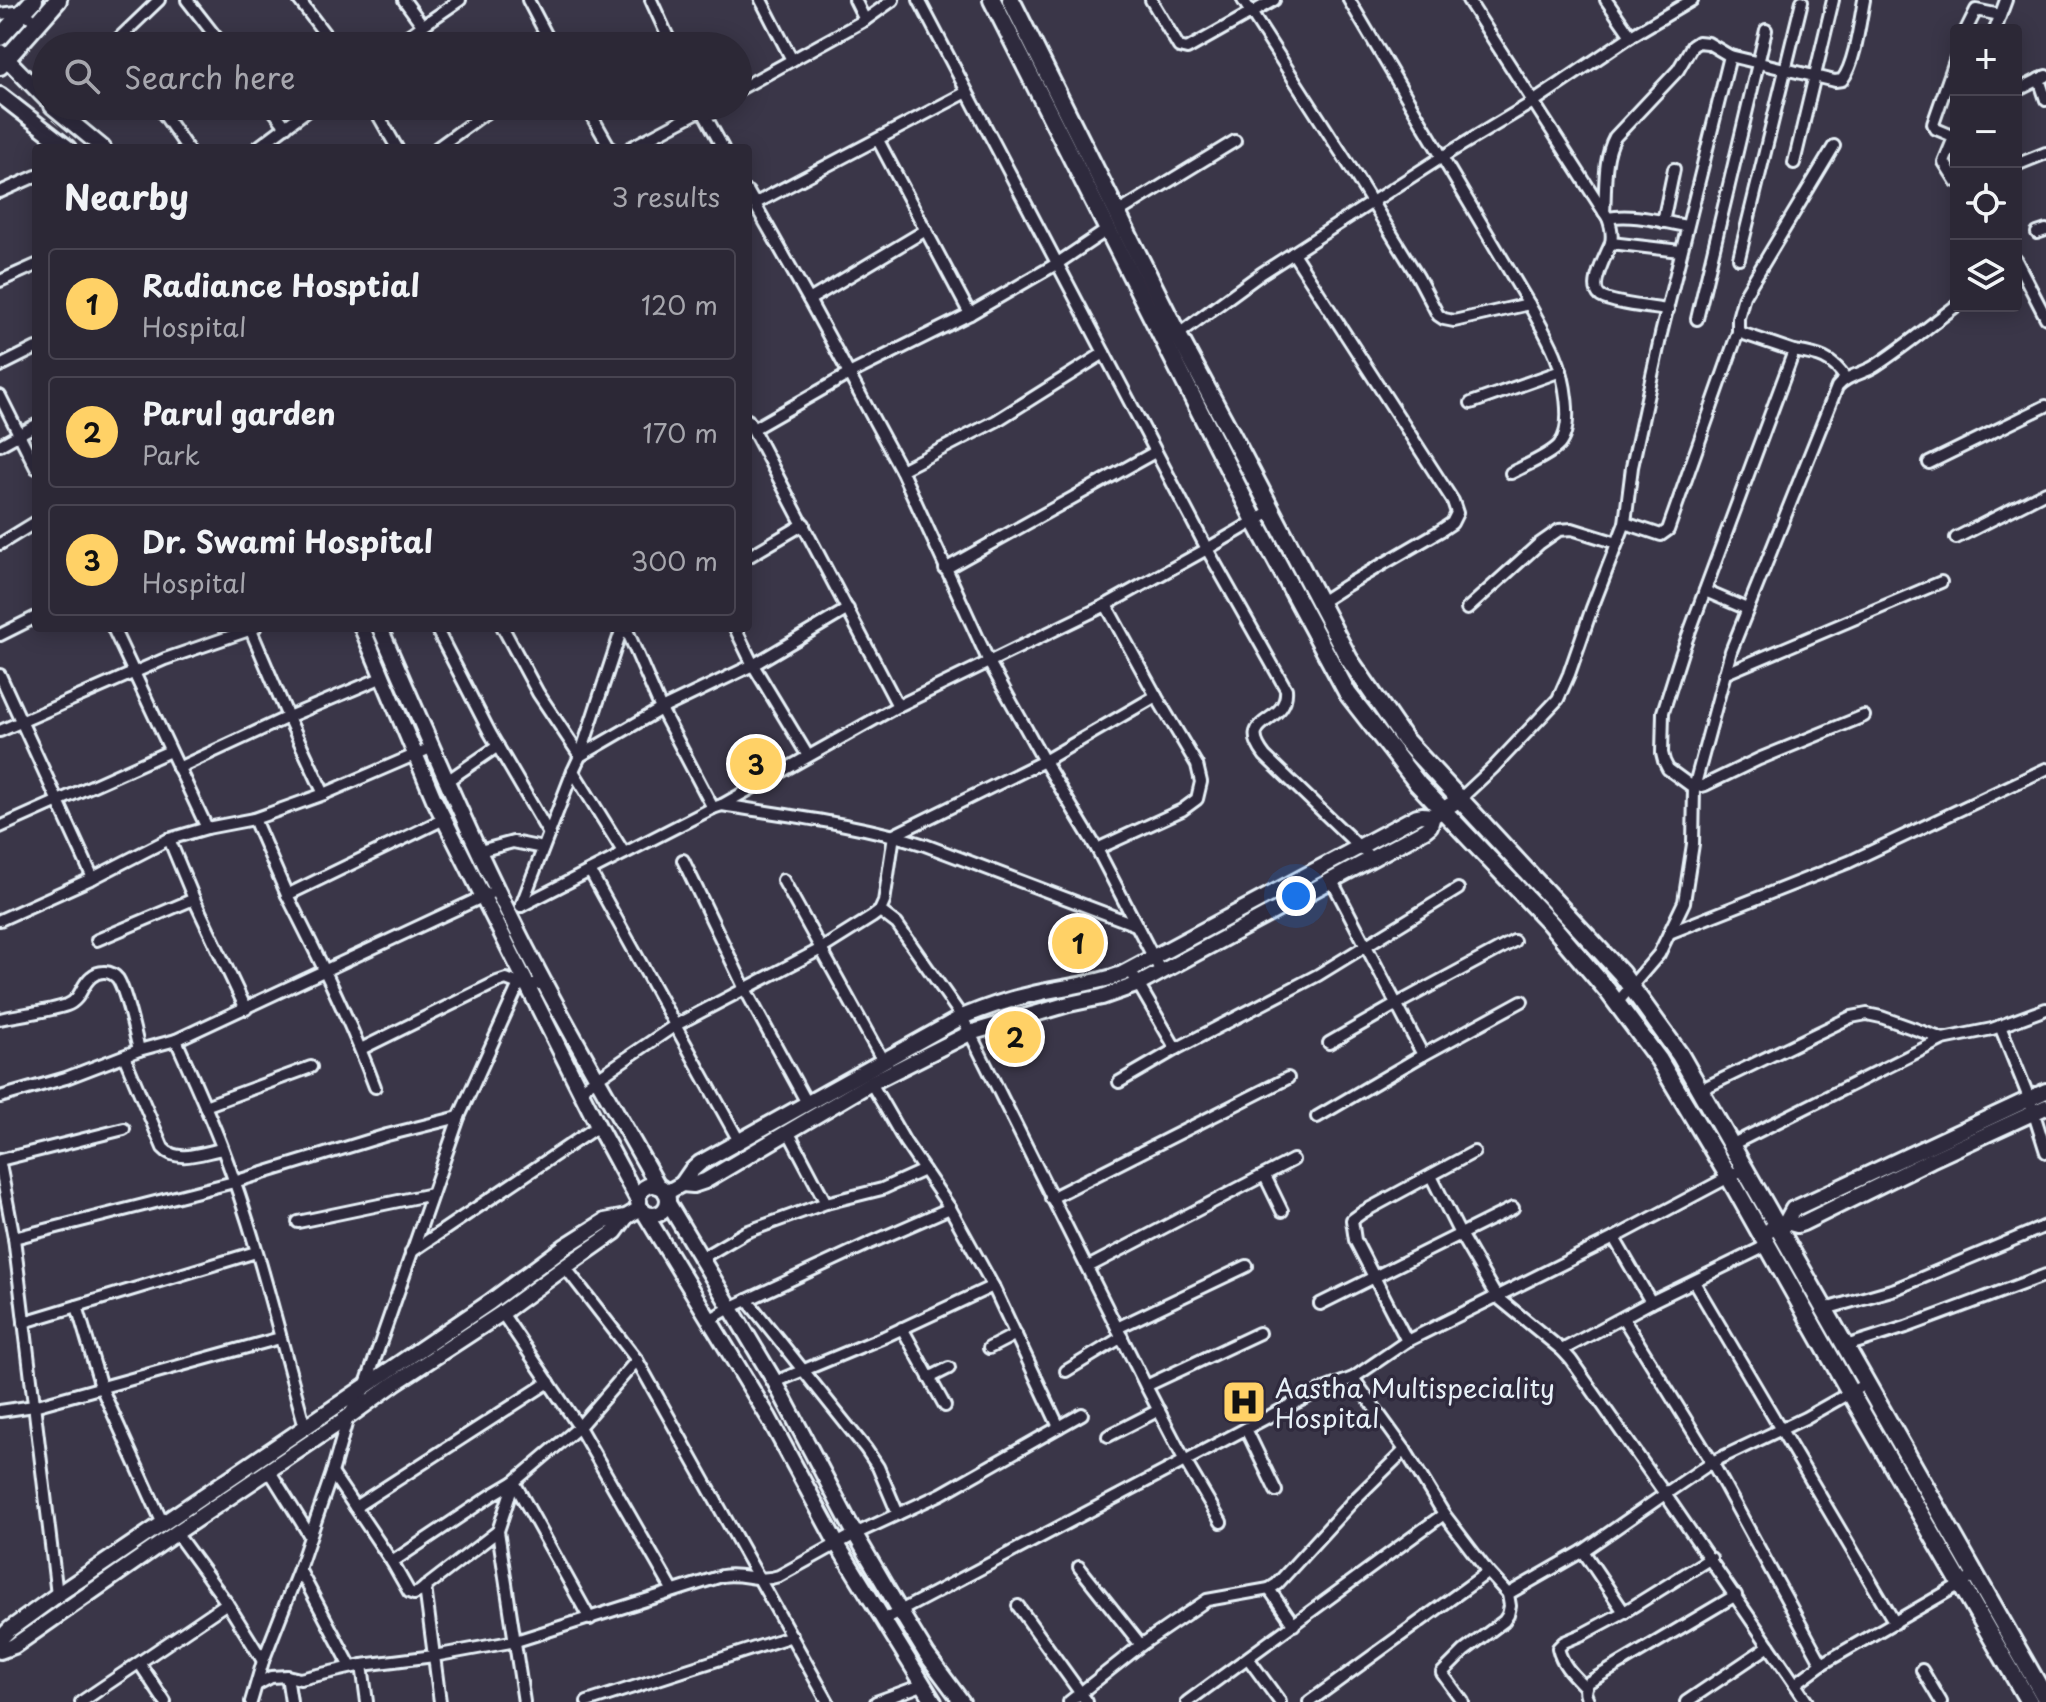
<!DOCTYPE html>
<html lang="en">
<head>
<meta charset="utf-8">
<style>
	body { margin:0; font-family:"Playpen Sans",sans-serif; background:#383442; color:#f1f3f6 }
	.controls { position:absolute; right:24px; top:24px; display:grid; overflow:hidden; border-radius:8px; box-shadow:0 4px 20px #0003 }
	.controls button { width:72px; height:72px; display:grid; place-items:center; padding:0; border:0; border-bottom:2px solid #484451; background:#2c2836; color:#f1f3f6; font:40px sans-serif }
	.you { position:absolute; left:1296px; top:896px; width:28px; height:28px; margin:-20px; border:6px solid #fff; border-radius:50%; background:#1a73e8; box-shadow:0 0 0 12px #1a73e833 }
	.badge { display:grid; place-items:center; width:52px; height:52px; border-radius:50%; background:#ffd166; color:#111; font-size:26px; font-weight:700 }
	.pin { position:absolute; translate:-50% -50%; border:4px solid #fff; box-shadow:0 2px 8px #0006 }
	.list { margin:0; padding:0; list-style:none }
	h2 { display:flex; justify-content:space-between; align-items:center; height:104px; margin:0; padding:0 32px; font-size:34px }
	h2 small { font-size:26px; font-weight:400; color:#a6a6ad }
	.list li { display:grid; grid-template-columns:52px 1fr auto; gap:24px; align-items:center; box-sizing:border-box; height:112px; margin:0 16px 16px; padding:0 16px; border:2px solid #484451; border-radius:8px }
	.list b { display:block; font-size:30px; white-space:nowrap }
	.list p { margin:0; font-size:26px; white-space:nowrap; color:#a6a6ad }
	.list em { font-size:26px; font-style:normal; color:#a6a6ad }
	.icon { flex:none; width:44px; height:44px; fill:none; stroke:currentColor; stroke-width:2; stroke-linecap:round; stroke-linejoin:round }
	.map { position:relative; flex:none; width:2046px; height:1702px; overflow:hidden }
	.search { position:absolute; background:#2c2836; box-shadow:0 4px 20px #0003; left:32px; top:32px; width:720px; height:88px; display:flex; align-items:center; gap:20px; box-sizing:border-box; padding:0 28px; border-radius:44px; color:#a6a6ad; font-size:30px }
	.panel { position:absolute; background:#2c2836; box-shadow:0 4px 20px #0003; left:32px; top:144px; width:720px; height:488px; border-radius:8px }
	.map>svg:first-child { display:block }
</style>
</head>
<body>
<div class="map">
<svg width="2046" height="1702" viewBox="0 0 2046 1702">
	<rect width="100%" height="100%" fill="#3a3648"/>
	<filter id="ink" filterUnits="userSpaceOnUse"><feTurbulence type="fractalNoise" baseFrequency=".0125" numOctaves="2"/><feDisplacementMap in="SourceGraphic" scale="16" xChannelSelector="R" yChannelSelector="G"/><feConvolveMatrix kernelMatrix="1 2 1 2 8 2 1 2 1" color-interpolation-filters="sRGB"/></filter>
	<g filter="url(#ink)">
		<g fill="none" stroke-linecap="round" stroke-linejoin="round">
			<g stroke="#e8f1f8" stroke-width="16">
				<g id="street">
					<polyline points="187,0 223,46"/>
					<polyline points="299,0 334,46"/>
					<polyline points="404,0 423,26"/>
					<polyline points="528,0 552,46"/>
					<polyline points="651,0 672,46"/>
					<polyline points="761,0 792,60"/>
					<polyline points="855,0 865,20"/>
					<path d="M 919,0 L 1207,549 L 1286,689 C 1289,726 1234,716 1265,756 L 1371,858"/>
					<polyline points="1151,0 1179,47 1187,49 1274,0"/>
					<polyline points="1243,0 1349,165 1418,277 1438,315 1444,319 1454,321 1529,304"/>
					<path d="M 1349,0 L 1529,304 C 1538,321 1548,337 1555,354 C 1564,375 1575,426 1559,445 C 1549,456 1524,466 1511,473"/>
					<path d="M 1468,0 L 1608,218 C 1611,226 1613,234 1611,243 C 1607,254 1588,286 1600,296 C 1608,303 1655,308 1668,310"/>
					<polyline points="0,14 23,11 37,23"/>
					<polyline points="1966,30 1976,10 2000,15"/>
					<polyline points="1995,30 2006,0"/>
					<polyline points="1631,36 1692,0"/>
					<polyline points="111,46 159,0"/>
					<polyline points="393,46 460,0"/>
					<polyline points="2039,79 2046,100"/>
					<polyline points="738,90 865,20 893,0"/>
					<polyline points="2016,91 2046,76"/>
					<polyline points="158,106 187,148"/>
					<polyline points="270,106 286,127"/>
					<polyline points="373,106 397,148"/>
					<polyline points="586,106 610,148"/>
					<polyline points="700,106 723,148"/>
					<polyline points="1956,133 1944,162 1956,181"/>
					<polyline points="1955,137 1936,129 1933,124 1956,58"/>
					<polyline points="878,140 970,314"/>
					<polyline points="257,148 313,106"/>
					<polyline points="437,148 495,106"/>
					<polyline points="630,148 709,106"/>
					<polyline points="1794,163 1833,0"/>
					<polyline points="2016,165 2046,153"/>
					<polyline points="0,192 36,176"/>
					<polyline points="748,192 809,300 901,470 989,662 1044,761 1097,849 1161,972"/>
					<polyline points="754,204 967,92"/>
					<path d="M 1604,212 C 1606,187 1603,159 1615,137 L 1678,70 L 1692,46 L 1698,42 L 1708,43 L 1730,56 L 1835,81 L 1842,80 C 1855,64 1860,21 1864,0"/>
					<polyline points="1117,213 1235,141"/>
					<path d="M 1608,218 C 1633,213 1662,222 1687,226"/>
					<polyline points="1663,222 1674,169"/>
					<polyline points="2037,233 2046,230"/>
					<polyline points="1611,243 1680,251"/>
					<polyline points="1293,253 1453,501 1457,513 1452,523 1440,531 1347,585 1319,603"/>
					<polyline points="1739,258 1802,1"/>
					<polyline points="2016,260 2046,318"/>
					<polyline points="0,281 36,265"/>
					<polyline points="809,300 926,230"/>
					<polyline points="1697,319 1766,30"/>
					<polyline points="1738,332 1738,318 1744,296 1834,146"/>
					<polyline points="1176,336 1262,273 1442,157 1533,102 1631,36 1606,0"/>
					<path d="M 1794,351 C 1818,355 1832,357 1846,379"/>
					<polyline points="0,366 36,348"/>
					<polyline points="0,396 36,468"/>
					<polyline points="1471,403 1561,371"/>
					<polyline points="748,420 898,706"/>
					<polyline points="753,429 849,374 970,314 1058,263 1107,230"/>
					<polyline points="0,445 36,425"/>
					<polyline points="1929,463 2046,406"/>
					<polyline points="901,470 996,421 1104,353"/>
					<polyline points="1625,523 1661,535 1668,530 1738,332 1794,351 1682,652 1663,712 1662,753 1664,761 1668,769 1694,788 1705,785 1759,759 1864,716"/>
					<polyline points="1956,538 2046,492"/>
					<polyline points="0,544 36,522"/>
					<polyline points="748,557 804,524"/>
					<polyline points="945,569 1155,452"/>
					<polyline points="1705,591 1747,609"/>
					<polyline points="1467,609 1539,544 1559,530 1572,529 1617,543"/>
					<polyline points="113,628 207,828"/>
					<polyline points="250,628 288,717 324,794"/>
					<polyline points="436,628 490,733 549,834"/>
					<polyline points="503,628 538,693 580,756 661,709 626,628"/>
					<polyline points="735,628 753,665 808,756"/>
					<polyline points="0,635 36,617"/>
					<polyline points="1724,674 1941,582"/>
					<polyline points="0,675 93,878"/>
					<polyline points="0,731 165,659 255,628"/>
					<polyline points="178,768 288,717 383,677"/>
					<polyline points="573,771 624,853"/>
					<polyline points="447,781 498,746"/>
					<polyline points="1460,799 1493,768 1558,699 1569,674 1592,608 1625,523 1632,467 1661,334 1730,56"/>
					<path d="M 722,805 C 790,816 860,824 925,845 L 1136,925"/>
					<polyline points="713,808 661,709 753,665 848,609"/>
					<polyline points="254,819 287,895"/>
					<polyline points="0,827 170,751"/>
					<polyline points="169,839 194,899 246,1009"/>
					<polyline points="1097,849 1182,810 1197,799 1201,782 1197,765 1156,696 1106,605"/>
					<polyline points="480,851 513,842 543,848"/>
					<polyline points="683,860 745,989 807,1103"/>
					<polyline points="590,871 739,1141"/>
					<polyline points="783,880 883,1061"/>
					<polyline points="521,906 713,808 722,805 898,706 1106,605 1207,549 1272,511"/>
					<polyline points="521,906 573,771 580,756 622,628"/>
					<polyline points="880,911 897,924 962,1017 1146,1386 1185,1461 1221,1522"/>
					<polyline points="0,920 93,878 169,839 207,828 254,819 324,794 433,747"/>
					<polyline points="1669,933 1849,862 2046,769"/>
					<polyline points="97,940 194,899"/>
					<polyline points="1130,970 1176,1049"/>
					<path d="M 1617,1003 L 1659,954 L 1684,902 L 1693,844 L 1694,788 L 1731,651 L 1837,387 C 1846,375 1863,374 1875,366 C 1903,348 1929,326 1956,306"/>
					<path d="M 0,1019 C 21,1014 47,1012 67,1005 C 81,1000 81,985 91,977 C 99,970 111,970 118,979 C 126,992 135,1033 139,1050"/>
					<polyline points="2000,1026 2029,1098 2046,1152"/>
					<path d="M 176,1040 C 192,1076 208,1111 222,1147 C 257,1238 279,1334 305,1427"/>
					<polyline points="1329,1043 1397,1004 1514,941"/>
					<polyline points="361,1049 497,982 506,979 519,984 544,984"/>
					<polyline points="1423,1055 1522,1001"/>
					<path d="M 124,1056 L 163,1148 C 177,1164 204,1152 222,1149"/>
					<polyline points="1119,1082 1176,1049 1318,975 1458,889"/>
					<path d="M 375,1087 C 350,1020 319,958 287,895 L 444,819"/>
					<polyline points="580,1090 674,1026 821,949 872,917 880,911 884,902 894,835 1044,761 1156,696"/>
					<polyline points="1700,1090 1851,1017 1867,1014 1881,1017 1943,1039"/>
					<polyline points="0,1097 66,1078 139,1050 176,1040 497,890"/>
					<polyline points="205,1106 311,1067"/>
					<polyline points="1317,1117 1423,1055 1331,879"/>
					<polyline points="788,1131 826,1203"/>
					<polyline points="1731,1145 1943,1039 1992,1029 2046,1009"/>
					<polyline points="0,1160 124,1129"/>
					<polyline points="0,1164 14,1238 57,1595"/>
					<polyline points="1265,1176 1282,1211"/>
					<polyline points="1431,1176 1460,1234 1496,1296 1562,1350 1571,1360 1665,1494 1583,1551 1508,1594"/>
					<polyline points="1051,1198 1288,1078"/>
					<polyline points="298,1222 432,1194"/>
					<polyline points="14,1238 234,1182 387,1135 459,1117"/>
					<polyline points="1614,1238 1651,1302"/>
					<polyline points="411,1252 598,1126"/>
					<polyline points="700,1259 746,1232 826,1203 882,1189 924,1170"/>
					<polyline points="565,1267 637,1360 828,1702"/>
					<polyline points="1088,1267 1293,1160"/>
					<polyline points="1694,1282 1895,1623"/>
					<polyline points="747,1300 866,1449 878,1467 898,1514"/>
					<polyline points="1320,1304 1513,1208"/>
					<polyline points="77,1306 101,1387 163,1524"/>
					<polyline points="1825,1309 1895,1289 2046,1226"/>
					<polyline points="502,1313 579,1427 673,1591"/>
					<polyline points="1623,1318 1712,1462 1822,1664 1976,1575"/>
					<polyline points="709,1320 730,1308 868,1244 950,1208"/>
					<polyline points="24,1322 256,1252"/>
					<polyline points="902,1328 945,1406"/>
					<polyline points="1117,1328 1247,1266"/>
					<polyline points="1407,1341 1355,1240 1352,1220 1363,1212 1474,1152"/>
					<polyline points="1846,1346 1906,1327 2046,1275"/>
					<polyline points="989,1348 1016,1334"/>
					<polyline points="1562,1350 1651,1302 1768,1245"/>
					<polyline points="1066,1371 1122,1337"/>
					<polyline points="929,1378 949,1368"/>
					<polyline points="1353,1378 1405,1450 1444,1514"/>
					<polyline points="775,1382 884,1337 993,1286"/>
					<polyline points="1146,1386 1259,1333"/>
					<polyline points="0,1411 34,1406 280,1338"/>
					<polyline points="1059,1427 1082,1414"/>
					<polyline points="1246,1429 1276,1491"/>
					<polyline points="1108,1436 1159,1410"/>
					<polyline points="269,1470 310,1536"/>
					<polyline points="332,1473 355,1507"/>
					<polyline points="498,1531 419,1592 414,1594 409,1592 392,1562 355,1507 549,1382"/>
					<polyline points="176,1533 227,1603 263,1661"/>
					<polyline points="1583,1551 1624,1612"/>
					<polyline points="392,1562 492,1495 514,1482 498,1531 524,1702"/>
					<polyline points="1079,1567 1141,1645"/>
					<polyline points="299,1569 351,1667"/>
					<polyline points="425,1587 440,1702"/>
					<polyline points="1269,1589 1294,1625"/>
					<polyline points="1018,1606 1087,1702"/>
					<polyline points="590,1619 514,1482 579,1427 637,1360"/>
					<polyline points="883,1620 1285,1408 1324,1389 1353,1378 1407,1341 1614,1238 1744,1169"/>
					<polyline points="1248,1658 1280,1702"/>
					<polyline points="140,1664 165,1702"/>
					<polyline points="362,1665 367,1702"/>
					<polyline points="1922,1670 1941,1702"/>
					<polyline points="287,1676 291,1702"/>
					<path d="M 258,1684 L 271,1677 L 287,1676 L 300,1679 L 362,1665 L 434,1656 L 516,1641 L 722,1576 C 742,1572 759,1583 779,1576 L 855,1534 L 941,1494 L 1059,1427 L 993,1286 L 950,1208 L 905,1142 L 871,1083"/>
					<polyline points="1795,1684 1665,1494 1712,1462 1805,1418 1867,1383"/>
					<path d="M 1585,1687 C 1573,1675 1562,1665 1558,1648 L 1564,1642 L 1583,1634 L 1624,1612 L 1711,1558"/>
					<polyline points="81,1702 227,1603"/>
					<polyline points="251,1702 263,1661 299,1569 332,1473 348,1417 365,1387 459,1117 519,984"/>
					<polyline points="587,1702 792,1636"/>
					<polyline points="876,1702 922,1685"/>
					<polyline points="1069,1702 1141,1645 1207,1600 1269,1589 1277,1584 1353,1501 1405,1450"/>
					<polyline points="1187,1702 1444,1514 1488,1572"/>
					<polyline points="1309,1702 1488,1572 1508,1594 1510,1606 1508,1615 1504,1621 1464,1651 1442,1673 1463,1702"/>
					<path d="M 1589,1702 C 1585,1694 1583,1689 1589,1682 L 1736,1595"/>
					<polyline points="1686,1702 1769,1646"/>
					<polyline points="1807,1702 1795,1684 1822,1664"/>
				</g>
			</g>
			<g stroke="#e8f1f8" stroke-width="20">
				<g id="secondary">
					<polyline points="0,52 46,99"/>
					<polyline points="0,95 68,148"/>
					<polyline points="52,106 103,148"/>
					<polyline points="362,628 434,799 598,1126 639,1202"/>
					<path d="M 380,628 C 424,728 466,829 515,926 C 559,1015 610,1100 658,1186"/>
					<polyline points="682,1184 693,1185 705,1181 871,1083 970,1033 1069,1004 1102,997 1139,984 1425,830 1430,826 1433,816 1460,799"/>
					<circle cx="653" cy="1200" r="15"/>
					<path d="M 666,1193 L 682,1184 L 691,1171 L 700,1163 L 962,1017 C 984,1008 1006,1000 1029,995 C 1060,987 1092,985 1122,974 L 1417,816 L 1422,815 L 1433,816"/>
					<polyline points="668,1203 775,1382 855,1534 900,1611 927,1655 962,1702"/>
					<polyline points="644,1212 769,1418 837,1544 934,1702"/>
					<polyline points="1786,1222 1797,1225 1803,1223 1931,1160 2046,1107"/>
					<polyline points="1762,1234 1786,1222 1793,1209 1798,1207 2046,1091"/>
					<polyline points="0,1639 10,1629 57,1595 490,1302 564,1247 605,1221 626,1217 641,1208"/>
					<polyline points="0,1651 14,1646 176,1533 348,1417 395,1383 502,1313 565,1267 615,1232 626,1217"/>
				</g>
			</g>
			<g stroke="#e8f1f8" stroke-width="22">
				<g id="primary">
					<polyline points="992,0 1255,521 1348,694 1418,784 1549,922 1607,990 1659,1060 1729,1177 1850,1392 2029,1702"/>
					<polyline points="1011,0 1178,335 1233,437 1349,659 1404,739 1621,973 1680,1055 2046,1699"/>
					<polyline points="0,37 34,0"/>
					<polyline points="0,66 58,0"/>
				</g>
			</g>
			<use href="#street" stroke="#2f2a3d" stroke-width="10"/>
			<use href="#secondary" stroke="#2f2a3d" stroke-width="14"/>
			<use href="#primary" stroke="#2f2a3d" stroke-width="16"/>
		</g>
	</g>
	<defs>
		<g id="hospital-square" transform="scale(2.3)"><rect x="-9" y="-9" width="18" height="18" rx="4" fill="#ffd166" stroke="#2f2a3d"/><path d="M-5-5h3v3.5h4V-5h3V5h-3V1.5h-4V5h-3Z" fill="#111"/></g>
	</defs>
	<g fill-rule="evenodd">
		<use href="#hospital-square" x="1244" y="1402"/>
	</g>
	<g text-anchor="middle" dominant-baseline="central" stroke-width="7" stroke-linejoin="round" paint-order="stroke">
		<g font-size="26" fill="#e8f1f8" stroke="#2f2a3d" text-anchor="start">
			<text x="1275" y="1387">Aastha Multispeciality<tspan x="1275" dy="30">Hospital</tspan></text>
		</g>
	</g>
</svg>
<div class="controls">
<button>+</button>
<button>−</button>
<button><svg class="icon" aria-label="locate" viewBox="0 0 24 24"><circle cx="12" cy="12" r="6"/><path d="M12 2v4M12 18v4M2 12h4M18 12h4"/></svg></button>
<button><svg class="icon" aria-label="layers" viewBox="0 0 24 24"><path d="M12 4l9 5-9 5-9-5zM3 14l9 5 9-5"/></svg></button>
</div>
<div class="you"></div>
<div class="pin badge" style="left:1078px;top:943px">1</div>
<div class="pin badge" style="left:1015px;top:1037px">2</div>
<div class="pin badge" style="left:756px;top:764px">3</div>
<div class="search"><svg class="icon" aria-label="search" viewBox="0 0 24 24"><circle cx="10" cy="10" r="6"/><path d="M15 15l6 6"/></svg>Search here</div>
<section class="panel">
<h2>Nearby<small>3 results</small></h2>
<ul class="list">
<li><span class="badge">1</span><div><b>Radiance Hosptial</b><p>Hospital</p></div><em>120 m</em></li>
<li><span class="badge">2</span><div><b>Parul garden</b><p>Park</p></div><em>170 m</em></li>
<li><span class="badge">3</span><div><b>Dr. Swami Hospital</b><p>Hospital</p></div><em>300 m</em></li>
</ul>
</section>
</div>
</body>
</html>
